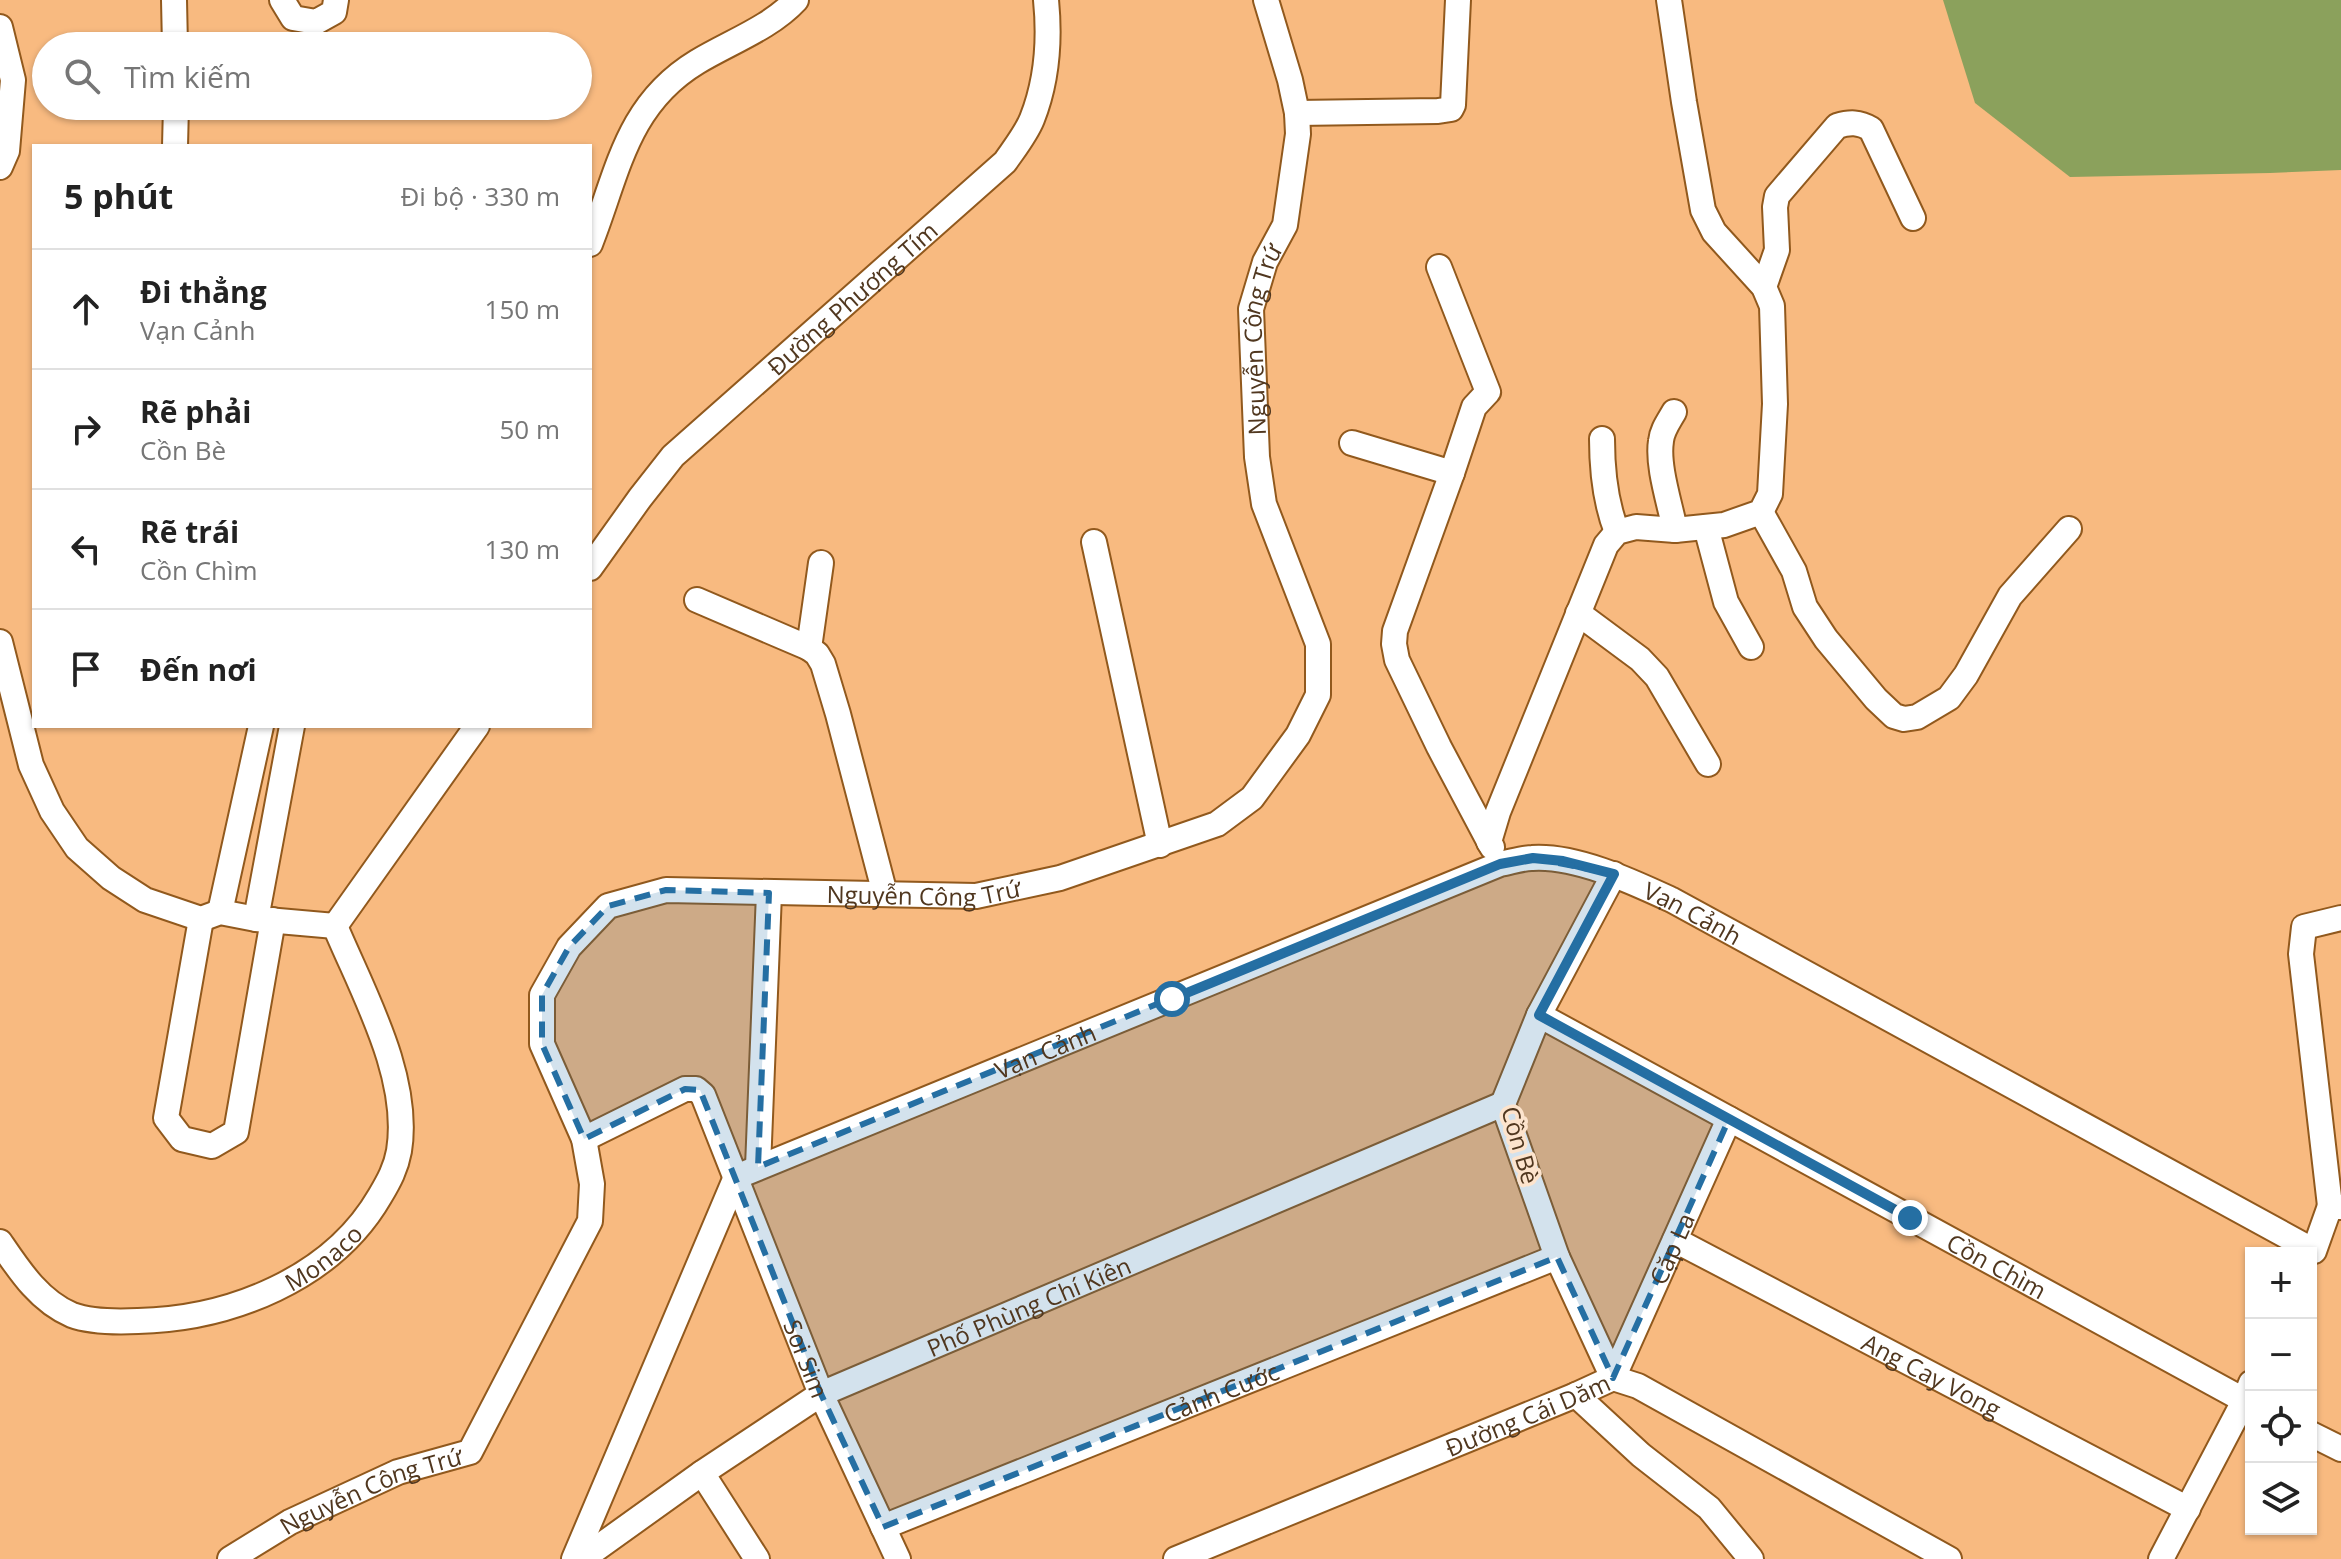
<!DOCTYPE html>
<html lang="vi">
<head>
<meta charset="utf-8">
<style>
	body { margin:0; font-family:"Open Sans",sans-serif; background:#f2f2f2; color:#222 }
	.controls { position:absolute; right:24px; bottom:24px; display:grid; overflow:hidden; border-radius:0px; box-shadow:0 2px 6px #0004 }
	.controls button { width:72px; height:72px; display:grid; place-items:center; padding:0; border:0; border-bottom:2px solid #e0e0e0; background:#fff; color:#222; font:40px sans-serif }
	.stop { position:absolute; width:24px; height:24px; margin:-18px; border:6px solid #256fa3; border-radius:50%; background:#fff }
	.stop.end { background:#256fa3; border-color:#fff; box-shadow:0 2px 8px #0008 }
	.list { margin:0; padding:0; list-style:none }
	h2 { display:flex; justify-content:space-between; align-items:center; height:104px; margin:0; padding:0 32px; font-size:34px }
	h2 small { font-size:26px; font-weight:400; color:#767676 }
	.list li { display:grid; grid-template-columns:52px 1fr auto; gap:24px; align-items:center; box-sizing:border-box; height:120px; padding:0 32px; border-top:2px solid #e0e0e0 }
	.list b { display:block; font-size:30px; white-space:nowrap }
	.list p { margin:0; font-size:26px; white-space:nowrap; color:#767676 }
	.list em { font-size:26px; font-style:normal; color:#767676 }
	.icon { flex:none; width:44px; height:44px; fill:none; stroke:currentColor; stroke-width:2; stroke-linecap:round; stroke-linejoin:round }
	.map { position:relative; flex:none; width:2341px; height:1559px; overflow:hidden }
	.search { position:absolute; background:#fff; box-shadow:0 2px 6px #0004; left:32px; top:32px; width:560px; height:88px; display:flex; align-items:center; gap:20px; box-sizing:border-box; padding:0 28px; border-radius:44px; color:#767676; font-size:30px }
	.panel { position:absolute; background:#fff; box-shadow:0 2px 6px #0004; left:32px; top:144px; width:560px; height:584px; border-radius:0px }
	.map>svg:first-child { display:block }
</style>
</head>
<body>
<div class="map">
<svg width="2341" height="1559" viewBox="0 0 2341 1559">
	<rect width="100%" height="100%" fill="#f8ba80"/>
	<polygon fill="#8ba15c" points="1943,0 2341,0 2341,170 2270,173 2070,177 1975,103"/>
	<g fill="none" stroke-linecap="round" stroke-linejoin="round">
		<g stroke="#91591d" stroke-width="28">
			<g id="minor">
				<polyline points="174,0 175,46"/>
				<polyline points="282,0 293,18 316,22 334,12 336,0"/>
				<polyline points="0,27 13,80 7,151 0,167"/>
				<polyline points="1297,113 1438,111 1451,109 1453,105 1458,0"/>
				<polyline points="175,146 176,106"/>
				<path d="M 590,244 C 618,173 626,105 697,62 C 730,42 770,28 796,0"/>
				<polyline points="1439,267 1488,392 1474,407 1452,473 1395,631 1394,644 1397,660 1439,747 1492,847"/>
				<path d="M 1764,287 L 1777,250 L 1775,207 L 1777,196 L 1837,126 C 1850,122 1859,122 1871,129 L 1913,218"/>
				<path d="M 1674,412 C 1669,421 1662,430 1661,441 C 1657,466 1670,504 1675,530"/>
				<path d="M 1602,439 C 1602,471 1605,502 1617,532"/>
				<polyline points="1352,443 1452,473"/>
				<polyline points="1761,512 1794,571 1805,607 1826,639 1876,699 1894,716 1904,719 1917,717 1949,698 1966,675 2010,596 2069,529"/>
				<polyline points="1706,527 1726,602 1751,647"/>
				<polyline points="1094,542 1160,845"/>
				<path id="s1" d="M 590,568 L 640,498 L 673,456 L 1005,162 C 1014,149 1026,134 1032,119 C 1047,81 1050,40 1046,0"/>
				<polyline points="697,600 809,648 817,654 823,664 838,714 885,894"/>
				<polyline points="1578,613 1640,659 1657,677 1708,764"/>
				<polyline points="0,642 31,765 52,811 77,848 111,878 145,900 201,919 220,912 256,919 335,926"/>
				<polyline points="809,648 821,563"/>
				<polyline points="1489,842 1498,812 1606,545 1617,532 1636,527 1675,530 1724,525 1761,512 1770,494 1775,404 1772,306 1764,287 1714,232 1703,210 1684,102 1669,0"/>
				<polyline points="220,912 261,726"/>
				<polyline points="201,919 166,1118 182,1139 212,1146 236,1132 273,920"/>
				<polyline points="256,919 292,726"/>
				<polyline points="335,926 477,726"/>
				<path id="s2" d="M 1539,1015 L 2251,1404"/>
				<path id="s3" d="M 584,1139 L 685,1089 L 696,1089 L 703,1095 L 821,1394 L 898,1559"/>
				<polyline points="758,1167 769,893"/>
				<path id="s4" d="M 736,1177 L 1500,864 C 1511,862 1522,858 1532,858 C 1576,855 1633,882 1672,900 L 2314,1251 L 2330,1206 L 2341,1207"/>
				<polyline points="2330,1206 2301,954 2304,927 2341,918"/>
				<path id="s5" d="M 1675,1240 L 2188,1509"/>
				<path id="s6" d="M 0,1242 C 19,1270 39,1301 72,1315 C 91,1322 117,1322 138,1321 C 230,1319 332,1279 380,1196 C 389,1181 396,1168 399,1151 C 411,1077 363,993 335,926"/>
				<polyline points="1613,1378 1557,1257 1503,1104 1539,1015 1614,874"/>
				<path id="s7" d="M 1613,1378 L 1729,1119"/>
				<polyline points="1576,1395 1641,1455 1709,1508 1751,1559"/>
				<polyline points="2311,1434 2341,1449"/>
				<polyline points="702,1473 757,1559"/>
				<path id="s8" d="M 883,1527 L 1557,1257"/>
				<path id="s9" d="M 230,1559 L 290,1522 L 398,1472 L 470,1452 L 590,1221 L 592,1184 L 584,1139 L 542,1044 L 542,995 L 569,947 L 608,906 L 666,890 L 976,896 L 1060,878 L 1217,824 L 1252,798 L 1298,735 L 1318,695 L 1318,644 L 1264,504 L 1257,457 L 1251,309 L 1265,262 L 1285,225 L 1298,134 L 1297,113 L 1290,80 L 1266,0"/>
				<polyline points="574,1559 736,1177"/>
				<path id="s10" d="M 582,1559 L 702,1473 L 821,1394 L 1503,1104"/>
				<path id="s11" d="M 1176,1559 L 1576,1395 L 1613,1378 L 1638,1386 L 1949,1559"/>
				<polyline points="2161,1559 2244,1401 2251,1383"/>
			</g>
		</g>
		<use href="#minor" stroke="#fff" stroke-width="24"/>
	</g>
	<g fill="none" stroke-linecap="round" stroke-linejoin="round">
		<polyline stroke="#256fa3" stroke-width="10" points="1172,999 1500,864 1533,858 1563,861 1614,874 1539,1015 1910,1218"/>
	</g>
	<path fill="#256fa3" fill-opacity="0.2" stroke="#256fa3" stroke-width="6" stroke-dasharray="16 10" stroke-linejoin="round" d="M 1533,858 L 1614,874 L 1539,1015 L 1729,1119 L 1613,1378 L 1557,1257 L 883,1527 L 821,1394 L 700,1090 L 685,1089 L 584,1139 L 542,1044 L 542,995 L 569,947 L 608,906 L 666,890 L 769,893 L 758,1167 L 1500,864 Z"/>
	<g text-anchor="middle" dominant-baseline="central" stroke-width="7" stroke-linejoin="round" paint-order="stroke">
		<g font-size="24" fill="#50371f" stroke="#fde4cd">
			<text stroke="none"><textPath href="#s1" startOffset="378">Đường Phượng Tím</textPath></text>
			<text stroke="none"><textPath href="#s9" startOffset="2028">Nguyễn Công Trứ</textPath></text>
			<text stroke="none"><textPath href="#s9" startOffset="1190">Nguyễn Công Trứ</textPath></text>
			<text stroke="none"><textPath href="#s4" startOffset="1030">Vạn Cảnh</textPath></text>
			<text stroke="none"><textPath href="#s4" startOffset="334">Vạn Cảnh</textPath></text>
			<text transform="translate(1521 1145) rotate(74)">Cồn Bè</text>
			<text stroke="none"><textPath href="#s7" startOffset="142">Cặp La</textPath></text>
			<text stroke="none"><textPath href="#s6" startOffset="370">Monaco</textPath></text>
			<text stroke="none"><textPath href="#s2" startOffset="522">Cồn Chìm</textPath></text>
			<text stroke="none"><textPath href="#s10" startOffset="516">Phố Phùng Chí Kiên</textPath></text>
			<text stroke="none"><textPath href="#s3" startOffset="416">Soi Sim</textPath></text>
			<text stroke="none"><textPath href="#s5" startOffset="290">Ang Cay Vong</textPath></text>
			<text stroke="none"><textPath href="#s8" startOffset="364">Cảnh Cước</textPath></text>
			<text stroke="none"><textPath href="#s11" startOffset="380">Đường Cái Dăm</textPath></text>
			<text stroke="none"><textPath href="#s9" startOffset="158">Nguyễn Công Trứ</textPath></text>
		</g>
	</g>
</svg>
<div class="controls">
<button>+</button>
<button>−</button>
<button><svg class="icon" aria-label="locate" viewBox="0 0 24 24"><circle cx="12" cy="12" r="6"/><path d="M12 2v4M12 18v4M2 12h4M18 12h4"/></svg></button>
<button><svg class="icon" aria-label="layers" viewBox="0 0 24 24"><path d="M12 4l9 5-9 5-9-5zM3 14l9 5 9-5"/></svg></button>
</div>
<div class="stop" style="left:1172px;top:999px"></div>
<div class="stop end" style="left:1910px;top:1218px"></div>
<div class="search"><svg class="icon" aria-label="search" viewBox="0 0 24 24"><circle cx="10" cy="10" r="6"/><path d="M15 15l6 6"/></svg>Tìm kiếm</div>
<section class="panel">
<h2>5 phút<small>Đi bộ · 330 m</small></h2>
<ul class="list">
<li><svg class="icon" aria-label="ahead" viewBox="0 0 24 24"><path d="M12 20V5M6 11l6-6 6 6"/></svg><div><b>Đi thẳng</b><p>Vạn Cảnh</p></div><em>150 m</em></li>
<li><svg class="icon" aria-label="right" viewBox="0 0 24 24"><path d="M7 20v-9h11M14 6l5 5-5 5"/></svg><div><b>Rẽ phải</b><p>Cồn Bè</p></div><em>50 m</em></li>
<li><svg class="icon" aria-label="left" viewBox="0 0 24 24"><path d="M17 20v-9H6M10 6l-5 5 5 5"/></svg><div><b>Rẽ trái</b><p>Cồn Chìm</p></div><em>130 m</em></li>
<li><svg class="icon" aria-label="arrive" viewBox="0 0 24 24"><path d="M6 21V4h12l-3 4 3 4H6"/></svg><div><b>Đến nơi</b></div></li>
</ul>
</section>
</div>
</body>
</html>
